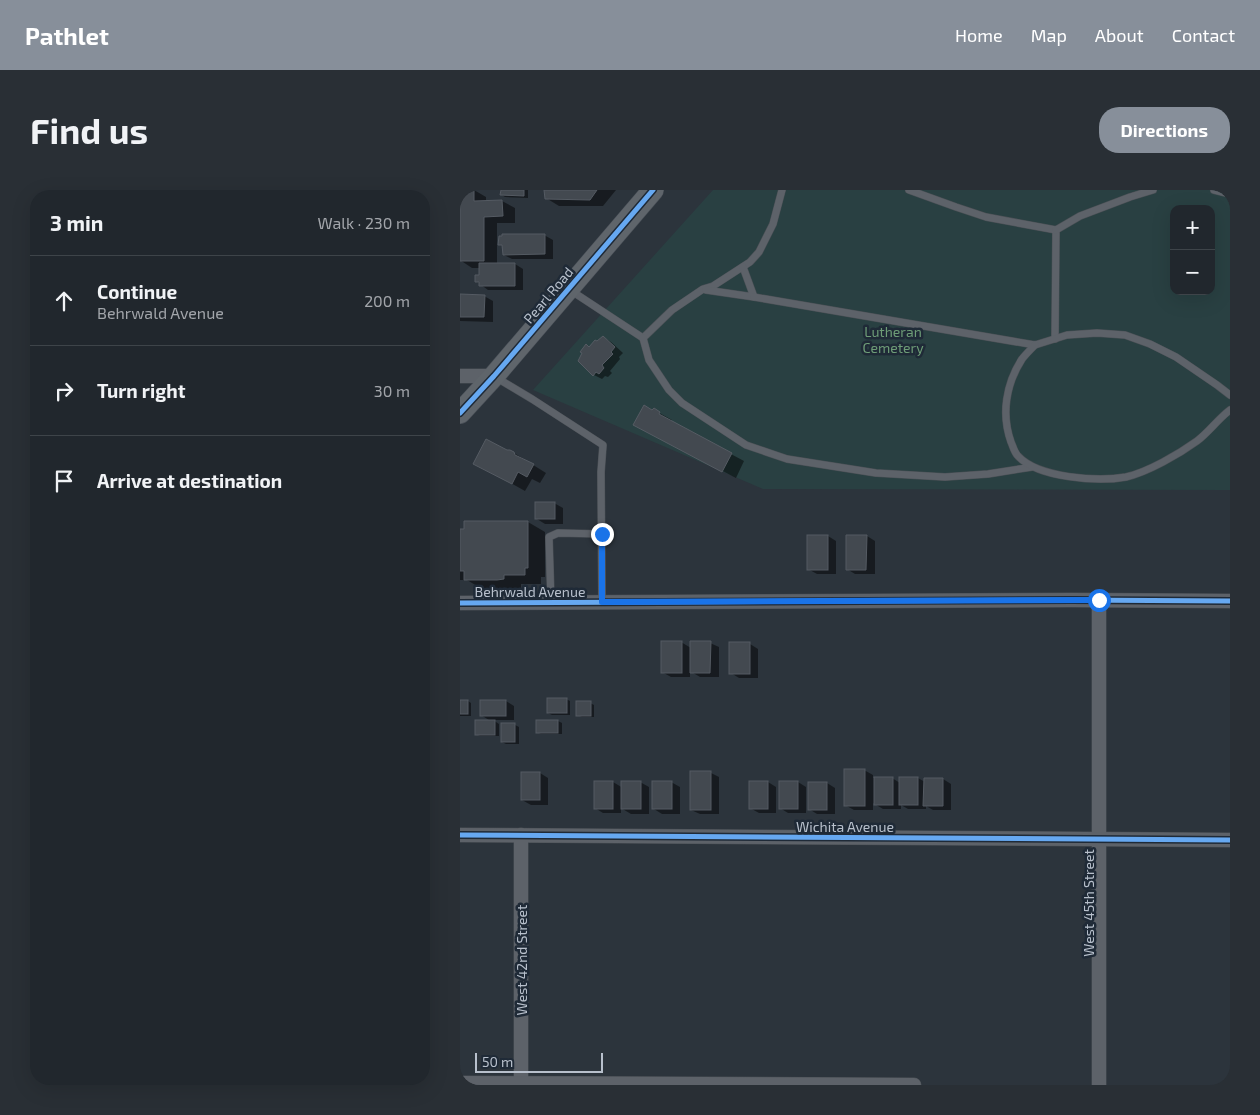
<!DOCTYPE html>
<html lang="en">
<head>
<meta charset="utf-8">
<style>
	body { margin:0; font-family:"Exo 2",sans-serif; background:#292f35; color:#f1f3f6 }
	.controls { position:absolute; right:15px; top:15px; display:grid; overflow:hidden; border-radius:10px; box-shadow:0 5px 20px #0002 }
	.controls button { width:45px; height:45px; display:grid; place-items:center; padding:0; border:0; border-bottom:1px solid #3e4449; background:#21272d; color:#f1f3f6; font:25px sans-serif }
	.scale { position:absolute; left:15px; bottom:12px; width:128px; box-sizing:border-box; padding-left:5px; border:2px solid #b8c0cc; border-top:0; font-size:14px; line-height:18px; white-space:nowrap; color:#b8c0cc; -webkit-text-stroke:4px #1f2a37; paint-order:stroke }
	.stop { position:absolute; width:15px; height:15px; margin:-11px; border:4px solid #1a73e8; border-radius:50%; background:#fff }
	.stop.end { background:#1a73e8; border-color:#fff; box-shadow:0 1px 5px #0008 }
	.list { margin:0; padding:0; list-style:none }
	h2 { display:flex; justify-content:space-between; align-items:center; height:65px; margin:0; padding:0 20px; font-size:21px }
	h2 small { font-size:16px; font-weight:400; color:#a2a5aa }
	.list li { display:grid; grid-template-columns:32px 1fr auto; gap:15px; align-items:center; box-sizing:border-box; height:90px; padding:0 20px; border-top:1px solid #3e4449 }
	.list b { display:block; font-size:19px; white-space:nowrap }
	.list p { margin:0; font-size:16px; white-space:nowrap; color:#a2a5aa }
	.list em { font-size:16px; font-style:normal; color:#a2a5aa }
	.icon { flex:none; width:28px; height:28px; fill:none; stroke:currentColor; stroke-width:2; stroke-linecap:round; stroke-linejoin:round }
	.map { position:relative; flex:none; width:770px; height:895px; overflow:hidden; border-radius:20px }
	header { display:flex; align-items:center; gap:30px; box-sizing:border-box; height:70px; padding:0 25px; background:#878f9a; color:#fff }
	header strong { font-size:24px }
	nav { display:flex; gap:28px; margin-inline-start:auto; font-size:18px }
	.intro { display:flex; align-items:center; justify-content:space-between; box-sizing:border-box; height:120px; padding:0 30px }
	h1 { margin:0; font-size:35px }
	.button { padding:12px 22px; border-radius:20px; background:#878f9a; color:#fff; font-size:18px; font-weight:700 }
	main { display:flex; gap:30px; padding:0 30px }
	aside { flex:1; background:#21272d; border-radius:20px; box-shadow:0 5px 20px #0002 }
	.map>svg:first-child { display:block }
</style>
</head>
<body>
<header>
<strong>Pathlet</strong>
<nav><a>Home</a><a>Map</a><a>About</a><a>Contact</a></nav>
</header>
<div class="intro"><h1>Find us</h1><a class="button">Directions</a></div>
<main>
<aside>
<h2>3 min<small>Walk · 230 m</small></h2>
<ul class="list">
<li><svg class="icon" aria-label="ahead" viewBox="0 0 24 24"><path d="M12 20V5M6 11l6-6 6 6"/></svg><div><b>Continue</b><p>Behrwald Avenue</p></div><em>200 m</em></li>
<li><svg class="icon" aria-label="right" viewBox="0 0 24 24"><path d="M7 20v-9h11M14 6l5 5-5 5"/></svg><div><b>Turn right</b></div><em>30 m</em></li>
<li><svg class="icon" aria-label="arrive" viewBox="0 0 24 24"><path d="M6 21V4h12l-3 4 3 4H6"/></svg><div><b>Arrive at destination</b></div></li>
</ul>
</aside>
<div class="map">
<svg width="770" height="895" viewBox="0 0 770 895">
	<rect width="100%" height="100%" fill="#2c343c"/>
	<path fill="#294042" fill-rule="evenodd" d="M 253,0 L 770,0 L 770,300 L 303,299 L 73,200 ZM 714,19 L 751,19 L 751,101 L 714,101 Z"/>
	<g fill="#0007">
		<polygon points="0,0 14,0 26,7 26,11 42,11 55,18 55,33 37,33 37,75 55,74 63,79 63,100 28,100 16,91 20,87 20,78 12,78 0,70"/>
		<polygon points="42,0 68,0 68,8 45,7 42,5"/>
		<polygon points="86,0 156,0 143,16 99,16 86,8"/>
		<polygon points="84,45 93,50 93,69 52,69 44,65 44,57 40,54"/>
		<polygon points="0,106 24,106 33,111 33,132 0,131"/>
		<polygon points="143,147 151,152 163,163 159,167 160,169 150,181 152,183 148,187 145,186 142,189 134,185 130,158"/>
		<polygon points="194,220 212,230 211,232 284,271 276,288 187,241"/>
		<polygon points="54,263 86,283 80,293 72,289 65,301 27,280"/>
		<polygon points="94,313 103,318 103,334 85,334 77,329"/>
		<polygon points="68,332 85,342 85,387 81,387 81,394 61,394 61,398 55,399 22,399 7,390 0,390 0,341"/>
		<polygon points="368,346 376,351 376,384 357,384 348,379"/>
		<polygon points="407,346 415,351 415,384 395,384 387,379"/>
		<polygon points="221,452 231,458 250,453 259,457 259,487 240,487 230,481 230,487 211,487 202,482"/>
		<polygon points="290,454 298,459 298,488 279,488 271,483"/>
		<polygon points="106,509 110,511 110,525 92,525 88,523"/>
		<polygon points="0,511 8,511 11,513 11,526 0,526"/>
		<polygon points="46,511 54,516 54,530 33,530 39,534 39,546 20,546 16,544 32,532 21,525"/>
		<polygon points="130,513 134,515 134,527 122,527 118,525"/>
		<polygon points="98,531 102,533 102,544 81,544 77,542"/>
		<polygon points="42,535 55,535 59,537 59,554 46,554 42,552"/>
		<polygon points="404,580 413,585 413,588 432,588 440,593 458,588 465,592 483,589 491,594 491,620 473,620 466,616 466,619 448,619 441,615 441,619 423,619 413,613 413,620 394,620 385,615"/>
		<polygon points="80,583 88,588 88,615 71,615 62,610"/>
		<polygon points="251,583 259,587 259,624 240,624 231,620"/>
		<polygon points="153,592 163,598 180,592 189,597 189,624 171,624 161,618 161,623 143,623 135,618"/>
		<polygon points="211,592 220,597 220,624 202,624 194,619"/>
		<polygon points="290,592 308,592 316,597 316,623 299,623 290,618"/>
		<polygon points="338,592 346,597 346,623 328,623 320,618"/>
		<polygon points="367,593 375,598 375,624 357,624 349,619"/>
	</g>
	<g fill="#434950" stroke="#555b63">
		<polygon points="0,0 14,0 14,11 42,10 43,26 24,27 24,71 0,71"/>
		<polygon points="41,0 64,0 64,6 40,5"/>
		<polygon points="84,0 137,0 130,10 85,9"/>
		<polygon points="42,44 85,44 85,64 43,65 42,55 38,55 39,46 42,46"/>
		<polygon points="19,73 55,73 55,96 19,96 19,92 15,92 15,85 19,85"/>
		<polygon points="0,104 25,105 24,127 0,127"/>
		<polygon points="143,146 155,157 151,162 153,164 142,175 144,178 139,184 136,182 133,186 118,171 122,163 120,162 126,154 129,157 135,150 137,151"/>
		<polygon points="184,215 192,220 194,218 200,222 199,224 272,263 262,282 173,235"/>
		<polygon points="26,249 47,260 50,260 54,262 55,265 74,274 67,287 58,282 52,294 13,274"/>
		<rect x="75" y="312" width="20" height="17"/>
		<polygon points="4,331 68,331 68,378 65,378 65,385 44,385 44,389 37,390 4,390 4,381 0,381 0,339 4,339"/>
		<rect x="347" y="345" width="21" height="35"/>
		<polygon points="386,345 407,345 406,380 386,380"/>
		<rect x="201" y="451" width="21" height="32"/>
		<polygon points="230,451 251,451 250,483 230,483"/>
		<rect x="269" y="452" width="21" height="32"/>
		<rect x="87" y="508" width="20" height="15"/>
		<rect x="0" y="510" width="8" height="14"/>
		<rect x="20" y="510" width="26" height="16"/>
		<rect x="116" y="511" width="15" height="15"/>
		<rect x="15" y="530" width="20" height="15"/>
		<rect x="76" y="530" width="22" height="13"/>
		<rect x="41" y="533" width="14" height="19"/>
		<rect x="384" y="579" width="21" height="37"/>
		<rect x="230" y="581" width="21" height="39"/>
		<rect x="61" y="582" width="19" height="28"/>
		<rect x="414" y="587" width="19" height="28"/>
		<rect x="439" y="587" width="19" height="28"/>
		<polygon points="464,588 483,588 483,616 463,616"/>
		<rect x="134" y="591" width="19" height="28"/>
		<rect x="161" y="591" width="20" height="28"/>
		<rect x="192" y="591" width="20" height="28"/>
		<rect x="289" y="591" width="19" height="28"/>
		<rect x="319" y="591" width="19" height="28"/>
		<rect x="348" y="592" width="19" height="28"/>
	</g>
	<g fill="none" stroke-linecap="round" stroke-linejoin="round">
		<g stroke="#4b5056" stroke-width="8">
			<g id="lane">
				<polyline points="449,0 496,17 526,27 596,40 595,149"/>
				<polyline points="754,0 770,4"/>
				<polyline points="596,40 620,26 670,7 693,0"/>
				<polyline points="110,100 183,148 212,120 243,99 253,96 290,72 299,62 313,34 322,0"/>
				<polyline points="246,100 294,107 283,77"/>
				<polyline points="294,107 575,155 607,145 637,143 665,145 690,154 716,167 757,195 770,205"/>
				<polyline points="183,148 189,170 209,200 222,213 286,255 327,269 416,283 485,287 528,284 572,277"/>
				<path d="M 575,155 C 571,159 566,164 562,169 C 546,194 541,224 551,252 C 553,256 554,262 558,266 C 578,288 638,292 666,287 C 688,282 719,264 737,251 C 749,242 758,229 770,220"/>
				<polyline points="37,188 72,209 143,255 141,282 142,412"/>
				<polyline points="91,412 89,347 98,343 142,344"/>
			</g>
		</g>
		<g stroke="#4b5056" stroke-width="15">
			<g id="street">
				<polyline points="0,186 34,186"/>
				<polyline points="639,410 639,895"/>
				<polyline points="0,413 612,410 770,411"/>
				<polyline points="0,645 770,650"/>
				<polyline points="61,645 61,895"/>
				<polyline points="0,893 454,895"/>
			</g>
		</g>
		<g stroke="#4a5058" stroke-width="22">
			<polyline id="primary" points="0,223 34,186 193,0"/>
		</g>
		<use href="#lane" stroke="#5d6269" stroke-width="7"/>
		<use href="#street" stroke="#5d6269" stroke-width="14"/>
		<use href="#primary" stroke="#5f656b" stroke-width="21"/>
		<g stroke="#1f2a37" stroke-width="8">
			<g id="cycleway">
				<polyline points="0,223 34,186 193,0"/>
				<polyline points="0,413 612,410 770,411"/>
				<polyline points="0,645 770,650"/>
			</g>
		</g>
		<use href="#cycleway" stroke="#66a8f1" stroke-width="5"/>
	</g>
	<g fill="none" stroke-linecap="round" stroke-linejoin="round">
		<polyline stroke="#1a73e8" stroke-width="6" points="142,344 142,412 639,410"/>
	</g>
	<g text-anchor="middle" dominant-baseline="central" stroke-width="5" stroke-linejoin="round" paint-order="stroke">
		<g font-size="14" fill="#b8c0cc" stroke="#1f2a37">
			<text transform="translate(88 105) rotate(-50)">Pearl Road</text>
			<text x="70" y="401">Behrwald Avenue</text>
			<text x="385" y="636">Wichita Avenue</text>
			<text transform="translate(628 713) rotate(-90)">West 45th Street</text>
			<text transform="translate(61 770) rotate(-90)">West 42nd Street</text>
		</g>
		<g font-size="14" fill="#6e9d77" stroke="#1f2a37">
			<text x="433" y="141">Lutheran<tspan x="433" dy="16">Cemetery</tspan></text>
		</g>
	</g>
</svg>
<div class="controls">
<button>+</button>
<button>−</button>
</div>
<div class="scale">50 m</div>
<div class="stop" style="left:639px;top:410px"></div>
<div class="stop end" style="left:142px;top:344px"></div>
</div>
</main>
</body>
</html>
